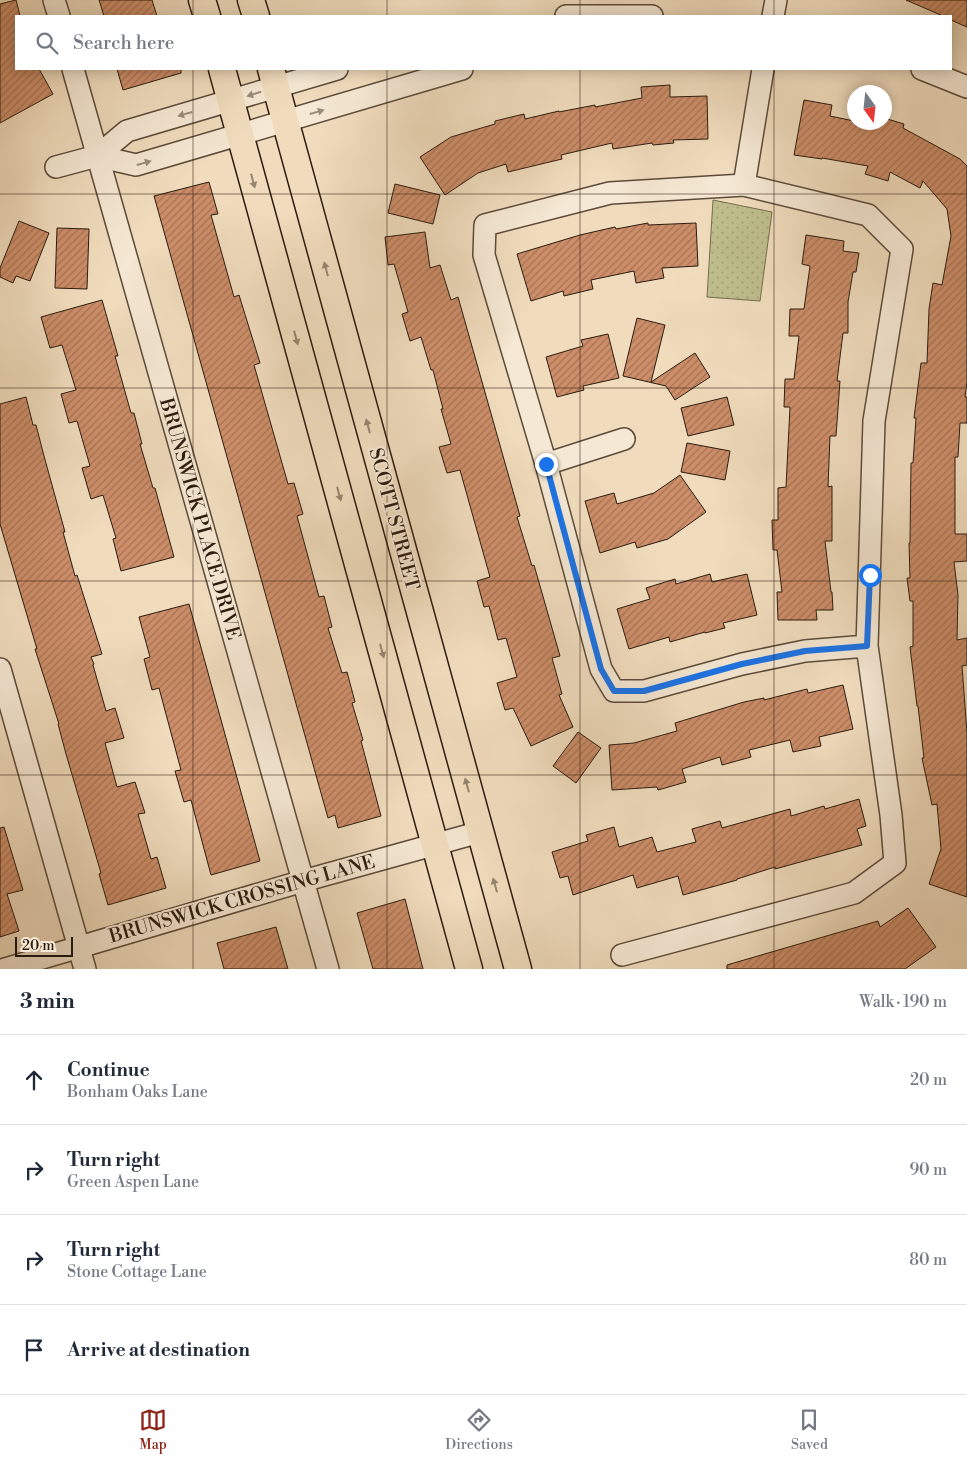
<!DOCTYPE html>
<html lang="en">
<head>
<meta charset="utf-8">
<style>
	body { margin:0; font-family:"Libre Bodoni",serif; background:#f2f2f3; color:#1f2937 }
	.compass { position:absolute; left:847px; top:85px; width:45px; height:45px; border-radius:50%; background:#fff; box-shadow:0 2px 12px #0003; rotate:165deg }
	.scale { position:absolute; left:15px; bottom:12px; width:58px; box-sizing:border-box; padding-left:5px; border:2px solid #2b1b0f; border-top:0; font-size:14px; line-height:18px; white-space:nowrap; color:#2b1b0f; -webkit-text-stroke:4px #f5e8d4; paint-order:stroke }
	.stop { position:absolute; width:15px; height:15px; margin:-11px; border:4px solid #1a73e8; border-radius:50%; background:#fff }
	.stop.end { background:#1a73e8; border-color:#fff; box-shadow:0 1px 5px #0008 }
	.list { margin:0; padding:0; list-style:none }
	h2 { display:flex; justify-content:space-between; align-items:center; height:65px; margin:0; padding:0 20px; font-size:21px }
	h2 small { font-size:16px; font-weight:400; color:#747a83 }
	.list li { display:grid; grid-template-columns:32px 1fr auto; gap:15px; align-items:center; box-sizing:border-box; height:90px; padding:0 20px; border-top:1px solid #e0e1e3 }
	.list b { display:block; font-size:19px; white-space:nowrap }
	.list p { margin:0; font-size:16px; white-space:nowrap; color:#747a83 }
	.list em { font-size:16px; font-style:normal; color:#747a83 }
	.icon { flex:none; width:28px; height:28px; fill:none; stroke:currentColor; stroke-width:2; stroke-linecap:round; stroke-linejoin:round }
	.map { position:relative; flex:none; width:967px; height:969px; overflow:hidden }
	.search { position:absolute; background:#fff; box-shadow:0 2px 12px #0003; left:15px; right:15px; top:15px; height:55px; display:flex; align-items:center; gap:12px; box-sizing:border-box; padding:0 18px; border-radius:0px; color:#747a83; font-size:19px }
	.sheet { height:425px; background:#fff }
	nav { display:flex; justify-content:space-around; align-items:center; box-sizing:border-box; height:70px; border-top:1px solid #e0e1e3; background:#fff; font-size:14px; color:#747a83 }
	nav a { display:grid; justify-items:center; gap:2px }
	nav .on { color:#8f2418 }
	.map>svg:first-child { display:block }
</style>
</head>
<body>
<div class="map">
<svg width="967" height="969" viewBox="0 0 967 969">
	<defs>
		<pattern id="park-dots" width="8" height="8" patternUnits="userSpaceOnUse" patternTransform="scale(1.25)"><rect width="8" height="8" fill="#bfbf8d"/><path d="M2 2h.1M6 6h.1" fill="none" stroke="#a4a478" stroke-width="1.8" stroke-linecap="round"/></pattern>
		<pattern id="building-hatch" width="6" height="6" patternUnits="userSpaceOnUse" patternTransform="scale(1.25)"><rect width="6" height="6" fill="#cd8e69"/><path d="M-1 1l2-2M0 6l6-6M5 7l2-2" fill="none" stroke="#a77355"/></pattern>
	</defs>
	<rect width="100%" height="100%" fill="#f0dcbd"/>
	<filter id="stains"><feTurbulence type="fractalNoise" baseFrequency=".004" numOctaves="4"/><feColorMatrix values="0 0 0 0 .2 0 0 0 0 .09 0 0 0 0 .02 0 0 0 .5 -.17"/></filter>
	<radialGradient id="worn" r=".72"><stop offset=".6" stop-color="#630" stop-opacity="0"/><stop offset="1" stop-color="#630" stop-opacity=".3"/></radialGradient>
	<polygon fill="url(#park-dots)" stroke="#756d4e" points="713,200 772,212 760,301 707,297"/>
	<g fill="url(#building-hatch)" stroke="#2b1b0f">
		<polygon points="16,0 20,16 16,16 16,69 39,69 53,94 0,123 0,4"/>
		<polygon points="99,0 152,0 157,16 104,16"/>
		<polygon points="906,0 967,0 967,27 951,20 951,16 943,16"/>
		<polygon points="117,69 181,69 181,73 123,90"/>
		<polygon points="670,85 670,97 707,96 708,139 673,140 674,143 653,145 652,143 613,149 612,143 561,155 562,159 508,172 506,164 478,173 445,195 420,157 451,137 495,124 495,121 524,114 525,119 559,111 559,112 595,105 595,107 642,98 641,87"/>
		<polygon points="804,100 832,105 830,116 854,121 854,122 874,125 875,122 884,122 884,118 904,124 903,128 960,159 967,166 967,382 965,397 967,397 967,423 960,423 958,457 955,457 955,534 967,534 967,561 954,562 958,595 957,640 967,638 967,665 962,666 967,733 967,897 929,884 941,849 937,804 932,805 922,758 924,758 918,706 917,706 910,647 913,646 913,601 910,601 907,578 910,578 909,543 910,543 911,463 913,463 916,418 914,418 921,363 927,363 929,309 933,283 942,285 951,236 947,209 923,181 920,188 890,172 888,181 865,174 868,166 822,158 822,159 794,155"/>
		<polygon points="209,182 218,214 211,215 234,297 239,295 260,363 254,365 288,484 294,483 303,514 297,516 319,597 324,596 332,627 328,628 342,673 347,672 355,702 352,703 363,740 361,741 381,816 338,828 335,815 328,818 154,196"/>
		<polygon points="395,184 440,195 433,224 388,213"/>
		<polygon points="19,221 49,233 30,281 16,276 13,283 0,277 0,268"/>
		<polygon points="648,223 648,225 696,223 698,266 662,268 664,278 636,283 634,271 591,280 593,289 564,296 563,291 531,301 517,254 580,235 615,227 616,229"/>
		<polygon points="57,228 89,229 87,289 55,288"/>
		<polygon points="425,232 430,268 440,265 451,300 458,297 520,516 517,517 532,566 534,565 560,656 552,658 562,694 559,695 573,727 531,746 513,708 505,710 497,683 517,677 506,638 498,640 489,606 484,607 477,581 490,577 460,470 447,473 439,447 451,444 441,409 443,409 433,370 431,370 421,337 410,341 402,314 408,312 394,264 388,265 385,237"/>
		<polygon points="806,235 844,241 843,251 859,253 856,272 853,272 848,302 848,333 843,333 837,381 840,381 836,436 830,436 828,487 832,486 832,541 825,541 831,592 832,592 833,610 816,610 817,620 778,620 777,592 782,592 777,550 773,550 772,520 778,520 778,488 786,487 790,407 784,407 785,379 794,379 799,336 789,336 790,309 804,309 810,266 802,264"/>
		<polygon points="102,300 118,356 115,356 131,413 134,413 142,444 140,444 153,488 155,488 174,557 121,571 113,539 116,538 103,495 91,499 82,468 90,466 77,421 69,423 61,394 76,390 62,345 50,348 41,317"/>
		<polygon points="637,318 665,325 651,382 695,353 710,377 675,400 666,386 623,376"/>
		<polygon points="608,334 619,378 583,386 584,390 557,397 546,357 583,346 581,340"/>
		<polygon points="26,397 33,425 36,425 44,456 65,532 63,532 75,576 77,575 102,654 91,657 94,664 93,665 106,711 115,708 124,738 105,743 117,787 135,782 145,813 138,814 151,859 157,857 166,888 108,905 99,874 101,873 66,754 58,724 59,724 35,649 37,649 0,524 0,404"/>
		<polygon points="727,397 734,425 688,436 681,408"/>
		<polygon points="687,443 730,451 725,480 681,472"/>
		<polygon points="680,475 706,512 668,539 637,548 635,542 600,553 585,501 614,493 617,504 654,493"/>
		<polygon points="710,574 712,582 747,574 757,615 723,623 725,628 705,633 705,632 670,642 669,637 629,649 617,609 650,599 646,588 675,579 676,584"/>
		<polygon points="189,604 260,861 211,875 191,800 184,802 175,771 181,770 159,688 152,690 144,659 150,657 139,617"/>
		<polygon points="843,685 853,729 819,737 821,746 793,752 790,740 749,750 751,757 722,765 720,757 682,769 686,782 658,790 657,787 612,790 609,745 634,743 677,731 675,723 744,702 764,698 764,700 807,689 808,693"/>
		<polygon points="578,732 601,748 576,783 553,766"/>
		<polygon points="859,799 866,826 857,829 862,845 775,869 775,867 737,879 737,880 683,895 678,876 637,888 633,875 573,895 568,876 560,878 552,852 588,841 586,835 614,827 619,847 652,837 657,852 696,842 692,829 720,821 722,828 790,809 791,816 824,806 825,809"/>
		<polygon points="4,827 23,890 7,894 19,931 0,937 0,828"/>
		<polygon points="405,899 423,969 373,969 357,913"/>
		<polygon points="908,908 936,947 905,969 727,969 727,965 878,921 880,927"/>
		<polygon points="276,927 288,969 224,969 217,943"/>
	</g>
	<g fill="none" stroke-linecap="round" stroke-linejoin="round">
		<g stroke="#5c4b3a" stroke-width="24">
			<g id="minor">
				<polyline points="54,0 59,16"/>
				<polyline points="566,16 652,16"/>
				<polyline points="773,16 776,0"/>
				<polyline points="73,69 328,969"/>
				<polyline points="922,69 967,87"/>
				<polyline points="97,156 136,165 462,69"/>
				<polyline points="56,167 97,156 127,131 337,69"/>
				<polyline points="744,185 763,69"/>
				<polyline points="546,464 624,439"/>
				<polyline points="0,669 85,969"/>
				<polyline points="622,955 854,893 895,863 891,815 867,646 874,421 902,249 868,215 744,185 610,193 485,225 484,255 546,464 601,669 614,691 644,691 742,664 805,651 867,646"/>
				<polyline points="5,969 303,881 480,832"/>
			</g>
		</g>
		<g stroke="#2b1b0f" stroke-width="29">
			<g id="major">
				<polyline points="202,0 207,16"/>
				<polyline points="251,0 256,16"/>
				<polyline points="222,69 469,969"/>
				<polyline points="271,69 518,969"/>
			</g>
		</g>
		<use href="#minor" stroke="#f5e8d4" stroke-width="21"/>
		<use href="#major" stroke="#f0dcbd" stroke-width="26"/>
	</g>
	<defs><path id="oneway-solid" d="M-6-.8H1V-3.2L6.5 0L1 3.2V.8H-6Z" transform="scale(1.25)"/></defs>
	<g fill="#9a8c7b">
		<use href="#oneway-solid" transform="translate(254 94) rotate(163)"/>
		<use href="#oneway-solid" transform="translate(317 112) rotate(-16)"/>
		<use href="#oneway-solid" transform="translate(185 114) rotate(164)"/>
		<use href="#oneway-solid" transform="translate(144 163) rotate(-16)"/>
	</g>
	<g fill="#97856f">
		<use href="#oneway-solid" transform="translate(253 181) rotate(75)"/>
		<use href="#oneway-solid" transform="translate(326 269) rotate(-105)"/>
		<use href="#oneway-solid" transform="translate(296 338) rotate(75)"/>
		<use href="#oneway-solid" transform="translate(368 426) rotate(-105)"/>
		<use href="#oneway-solid" transform="translate(339 494) rotate(75)"/>
		<use href="#oneway-solid" transform="translate(382 651) rotate(75)"/>
		<use href="#oneway-solid" transform="translate(467 785) rotate(-105)"/>
		<use href="#oneway-solid" transform="translate(495 885) rotate(-106)"/>
	</g>
	<g fill="none" stroke-linecap="round" stroke-linejoin="round">
		<polyline stroke="#1a73e8" stroke-width="6" points="546,464 601,669 614,691 644,691 742,664 805,651 867,646 870,575"/>
	</g>
	<path fill="none" stroke="#2b1b0f" stroke-width="1" stroke-opacity="0.55" d="M 193,0 L 193,16M 387,0 L 387,16M 580,0 L 580,16M 774,0 L 774,16M 193,69 L 193,969M 387,69 L 387,969M 580,69 L 580,969M 774,69 L 774,969M 0,194 L 967,194M 0,388 L 967,388M 0,581 L 967,581M 0,775 L 967,775"/>
	<g text-anchor="middle" dominant-baseline="central" stroke-width="4" stroke-linejoin="round" paint-order="stroke">
		<g font-size="19" fill="#2b1b0f" stroke="#f5e8d4">
			<text transform="translate(200 519) rotate(74)">BRUNSWICK PLACE DRIVE</text>
			<text transform="translate(394 519) rotate(75)">SCOTT STREET</text>
			<text transform="translate(242 899) rotate(-16)">BRUNSWICK CROSSING LANE</text>
		</g>
	</g>
	<rect width="100%" height="100%" filter="url(#stains)"/>
	<rect width="100%" height="100%" fill="url(#worn)"/>
</svg>
<svg class="compass" viewBox="-18 -18 36 36"><path d="M0-13l5 13h-10z" fill="#e53935"/><path d="M0 13l5-13h-10z" fill="#747a83"/></svg>
<div class="scale">20 m</div>
<div class="stop" style="left:870px;top:575px"></div>
<div class="stop end" style="left:546px;top:464px"></div>
<div class="search"><svg class="icon" aria-label="search" viewBox="0 0 24 24"><circle cx="10" cy="10" r="6"/><path d="M15 15l6 6"/></svg>Search here</div>
</div>
<section class="sheet">
<h2>3 min<small>Walk · 190 m</small></h2>
<ul class="list">
<li><svg class="icon" aria-label="ahead" viewBox="0 0 24 24"><path d="M12 20V5M6 11l6-6 6 6"/></svg><div><b>Continue</b><p>Bonham Oaks Lane</p></div><em>20 m</em></li>
<li><svg class="icon" aria-label="right" viewBox="0 0 24 24"><path d="M7 20v-9h11M14 6l5 5-5 5"/></svg><div><b>Turn right</b><p>Green Aspen Lane</p></div><em>90 m</em></li>
<li><svg class="icon" aria-label="right" viewBox="0 0 24 24"><path d="M7 20v-9h11M14 6l5 5-5 5"/></svg><div><b>Turn right</b><p>Stone Cottage Lane</p></div><em>80 m</em></li>
<li><svg class="icon" aria-label="arrive" viewBox="0 0 24 24"><path d="M6 21V4h12l-3 4 3 4H6"/></svg><div><b>Arrive at destination</b></div></li>
</ul>
</section>
<nav>
<a class="on"><svg class="icon" aria-label="map" viewBox="0 0 24 24"><path d="M3 6l6-2 6 2 6-2v14l-6 2-6-2-6 2zM9 4v14M15 6v14"/></svg>Map</a>
<a><svg class="icon" aria-label="directions" viewBox="0 0 24 24"><path d="M12 3l9 9-9 9-9-9zM9 14v-3h6M13 9l2 2-2 2"/></svg>Directions</a>
<a><svg class="icon" aria-label="saved" viewBox="0 0 24 24"><path d="M7 4h10v16l-5-4-5 4z"/></svg>Saved</a>
</nav>
</body>
</html>
